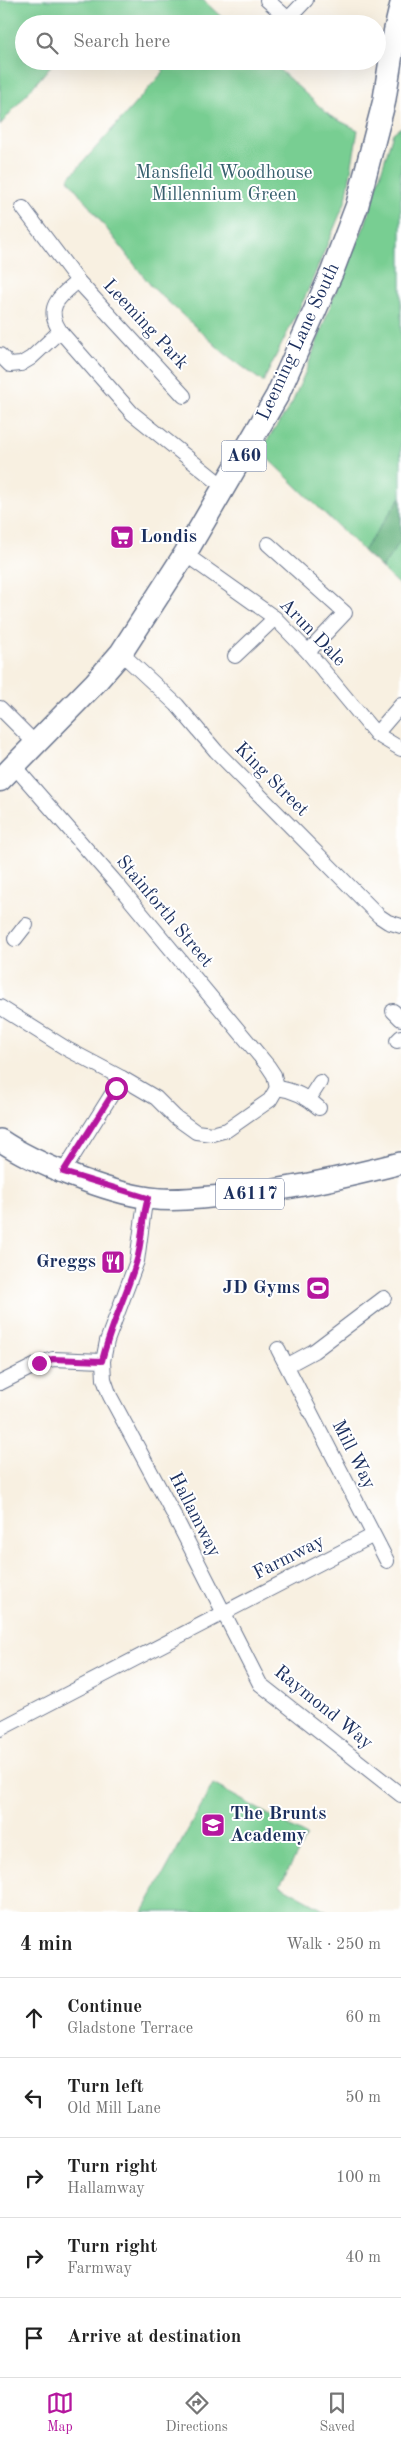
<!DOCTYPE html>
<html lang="en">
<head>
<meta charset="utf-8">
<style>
	body { margin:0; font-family:"Old Standard TT",serif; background:#f6f6f6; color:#222 }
	.stop { position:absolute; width:15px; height:15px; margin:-11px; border:4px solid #b5179e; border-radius:50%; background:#fff }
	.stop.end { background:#b5179e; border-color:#fff; box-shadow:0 1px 5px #0008 }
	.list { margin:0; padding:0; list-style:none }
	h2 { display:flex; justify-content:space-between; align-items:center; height:65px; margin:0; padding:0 20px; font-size:21px }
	h2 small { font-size:16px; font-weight:400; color:#767676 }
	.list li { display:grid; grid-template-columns:32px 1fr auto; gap:15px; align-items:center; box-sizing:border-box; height:80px; padding:0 20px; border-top:1px solid #e0e0e0 }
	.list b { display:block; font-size:19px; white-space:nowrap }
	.list p { margin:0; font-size:16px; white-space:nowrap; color:#767676 }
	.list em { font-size:16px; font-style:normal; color:#767676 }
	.icon { flex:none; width:28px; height:28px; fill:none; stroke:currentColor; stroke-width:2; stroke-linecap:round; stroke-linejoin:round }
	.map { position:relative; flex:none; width:401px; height:1912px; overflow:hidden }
	.search { position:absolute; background:#fff; box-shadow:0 5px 20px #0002; left:15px; right:15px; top:15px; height:55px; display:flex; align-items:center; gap:12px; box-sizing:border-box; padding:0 18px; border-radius:28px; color:#767676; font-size:19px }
	.sheet { height:465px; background:#fff }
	nav { display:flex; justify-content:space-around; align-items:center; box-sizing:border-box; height:70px; border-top:1px solid #e0e0e0; background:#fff; font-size:14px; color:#767676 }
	nav a { display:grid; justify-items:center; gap:2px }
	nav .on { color:#b5179e }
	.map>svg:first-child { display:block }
</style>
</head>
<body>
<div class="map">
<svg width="401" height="1912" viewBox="0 0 401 1912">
	<rect width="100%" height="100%" fill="#fff"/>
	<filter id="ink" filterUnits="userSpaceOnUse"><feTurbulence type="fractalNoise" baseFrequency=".02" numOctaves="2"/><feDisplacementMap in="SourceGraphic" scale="10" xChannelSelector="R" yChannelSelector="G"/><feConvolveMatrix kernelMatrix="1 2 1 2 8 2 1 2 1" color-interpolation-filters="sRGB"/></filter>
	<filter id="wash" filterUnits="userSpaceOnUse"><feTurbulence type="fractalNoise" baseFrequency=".0096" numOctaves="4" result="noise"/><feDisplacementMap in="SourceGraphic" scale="20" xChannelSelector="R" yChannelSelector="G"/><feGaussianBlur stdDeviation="1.12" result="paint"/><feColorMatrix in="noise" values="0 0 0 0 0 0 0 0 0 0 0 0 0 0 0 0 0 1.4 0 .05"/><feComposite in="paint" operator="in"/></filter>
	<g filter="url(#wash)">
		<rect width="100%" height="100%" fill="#f8f0e1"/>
		<g fill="#78ce92" stroke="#4a7e78">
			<polygon points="0,0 203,0 229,24 24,24 24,61 55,61 0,125"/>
			<polygon points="154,61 270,61 330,116 358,130 346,200 306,295 263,382 224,353 152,287 68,179 164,71"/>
			<polygon points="401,127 401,587 260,451 292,403 307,368 339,283 365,225 393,133"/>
			<polygon points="213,1784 307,1836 280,1885 329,1912 143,1912"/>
		</g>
		<polygon fill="#62b17c" stroke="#3e706d" points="401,497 401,540 382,568 363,551"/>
	</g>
	<g filter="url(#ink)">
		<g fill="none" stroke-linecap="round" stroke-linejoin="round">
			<g stroke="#68738c" stroke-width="16">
				<g id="minor">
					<polyline points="267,0 294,24"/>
					<polyline points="288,19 306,0"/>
					<polyline points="23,208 78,281 184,396"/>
					<path d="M 60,331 C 44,307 60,296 78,281"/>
					<polyline points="0,355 10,365 21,364 31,358 60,331 132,413 224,487"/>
					<polyline points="268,544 345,613 308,652"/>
					<polyline points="185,554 275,618 308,652 376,734 401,749"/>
					<polyline points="121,653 177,705 216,751 379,916 388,922 401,926"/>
					<polyline points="235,656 275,618"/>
					<polyline points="0,708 36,744"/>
					<polyline points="376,734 401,705"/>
					<polyline points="14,766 117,884 268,1066 274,1075 277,1088"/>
					<polyline points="15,939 26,925"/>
					<polyline points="0,1007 67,1049 122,1078"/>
					<polyline points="393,1011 401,1019"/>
					<polyline points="397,1041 401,1037"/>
					<path d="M 277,1088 C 294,1090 307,1097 319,1108"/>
					<polyline points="309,1099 320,1082"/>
					<polyline points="63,1172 122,1078 156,1098 175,1117 196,1132 212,1134 227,1130 270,1100 277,1088"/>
					<polyline points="148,1198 144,1209 137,1261 107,1341 103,1361 104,1379 110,1396 174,1515 260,1684 401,1795"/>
					<polyline points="278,1349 387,1561"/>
					<polyline points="288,1365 314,1351 384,1298"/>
					<polyline points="0,1383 38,1364 53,1359 103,1361"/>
					<polyline points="0,1729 372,1536"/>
				</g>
			</g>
			<g stroke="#68738c" stroke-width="24">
				<path id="primary" d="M 0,1140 C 35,1164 107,1192 149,1198 C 169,1201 190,1199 210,1197 C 275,1193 338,1179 401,1163"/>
			</g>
			<g stroke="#68738c" stroke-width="25">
				<polyline id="trunk" points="0,780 95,683 121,653 185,554 277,396 332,272 357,206 384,102 395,31 401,6"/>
			</g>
			<use href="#minor" stroke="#fff" stroke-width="14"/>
			<use href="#primary" stroke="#fff" stroke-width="21"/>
			<use href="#trunk" stroke="#fff" stroke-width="22"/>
		</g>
	</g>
	<g fill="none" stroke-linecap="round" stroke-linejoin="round" filter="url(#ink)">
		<path stroke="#b5179e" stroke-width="6" d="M 39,1363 L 53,1359 L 102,1361 C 110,1327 126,1296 136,1263 C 143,1242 141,1219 148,1198 L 63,1172 L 116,1088"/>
	</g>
	<defs>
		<g id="supermarket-square" transform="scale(1.25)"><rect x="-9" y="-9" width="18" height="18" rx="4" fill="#b5179e" stroke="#fff"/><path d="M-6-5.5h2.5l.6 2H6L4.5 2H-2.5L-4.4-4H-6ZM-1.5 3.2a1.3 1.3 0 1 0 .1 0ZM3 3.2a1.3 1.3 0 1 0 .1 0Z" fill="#fff"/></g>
		<g id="restaurant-square" transform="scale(1.25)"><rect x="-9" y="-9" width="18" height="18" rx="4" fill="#b5179e" stroke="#fff"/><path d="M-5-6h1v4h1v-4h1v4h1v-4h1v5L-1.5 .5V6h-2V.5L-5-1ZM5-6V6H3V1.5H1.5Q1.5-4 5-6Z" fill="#fff"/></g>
		<g id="stadium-square" transform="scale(1.25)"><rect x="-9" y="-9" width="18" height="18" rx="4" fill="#b5179e" stroke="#fff"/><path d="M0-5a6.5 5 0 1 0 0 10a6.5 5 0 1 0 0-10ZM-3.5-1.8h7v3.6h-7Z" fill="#fff"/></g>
		<g id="school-square" transform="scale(1.25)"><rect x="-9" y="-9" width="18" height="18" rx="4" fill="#b5179e" stroke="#fff"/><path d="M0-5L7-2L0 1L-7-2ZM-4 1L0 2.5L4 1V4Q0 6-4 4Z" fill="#fff"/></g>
	</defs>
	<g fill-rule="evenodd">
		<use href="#supermarket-square" x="122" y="537"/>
		<use href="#restaurant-square" x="113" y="1262"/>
		<use href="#stadium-square" x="318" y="1288"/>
		<use href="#school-square" x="213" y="1825"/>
	</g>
	<g text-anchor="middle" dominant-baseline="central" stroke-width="4" stroke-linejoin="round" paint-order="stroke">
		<g fill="#fff" stroke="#5f6d8e" stroke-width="1">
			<rect x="221.5" y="440.5" width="45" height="31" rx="4"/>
			<rect x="216" y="1178.5" width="68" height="31" rx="4"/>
		</g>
		<g font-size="18" font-weight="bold" fill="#1b2f5e">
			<text x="244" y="456">A60</text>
			<text x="250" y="1194">A6117</text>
		</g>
		<g font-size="19" fill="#375f6e" stroke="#fff">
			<text x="224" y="173">Mansfield Woodhouse<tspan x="224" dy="22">Millennium Green</tspan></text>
		</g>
		<g font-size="19" fill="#1b2f5e" stroke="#fff">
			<text transform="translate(145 325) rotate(47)">Leeming Park</text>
			<text transform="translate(299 342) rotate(-65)">Leeming Lane South</text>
			<text transform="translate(312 633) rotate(46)">Arun Dale</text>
			<text transform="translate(271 780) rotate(45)">King Street</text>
			<text transform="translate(164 912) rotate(50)">Stainforth Street</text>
			<text transform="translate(353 1455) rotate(63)">Mill Way</text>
			<text transform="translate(194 1515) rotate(63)">Hallamway</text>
			<text transform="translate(289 1558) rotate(-27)">Farmway</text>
			<text transform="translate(323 1708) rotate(39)">Raymond Way</text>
		</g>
		<g font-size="19" font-weight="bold" fill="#1b2f5e" stroke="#fff" text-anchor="start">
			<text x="140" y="537">Londis</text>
			<text x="96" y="1262" text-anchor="end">Greggs</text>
			<text x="300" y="1288" text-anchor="end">JD Gyms</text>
			<text x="230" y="1814">The Brunts<tspan x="230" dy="22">Academy</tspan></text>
		</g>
	</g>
</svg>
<div class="stop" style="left:116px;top:1088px"></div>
<div class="stop end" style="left:39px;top:1363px"></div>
<div class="search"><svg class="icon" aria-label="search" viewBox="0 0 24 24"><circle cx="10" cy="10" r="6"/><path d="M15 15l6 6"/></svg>Search here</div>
</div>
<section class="sheet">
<h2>4 min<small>Walk · 250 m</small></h2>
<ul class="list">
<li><svg class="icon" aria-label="ahead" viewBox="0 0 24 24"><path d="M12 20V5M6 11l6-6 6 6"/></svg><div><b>Continue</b><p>Gladstone Terrace</p></div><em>60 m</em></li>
<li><svg class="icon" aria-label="left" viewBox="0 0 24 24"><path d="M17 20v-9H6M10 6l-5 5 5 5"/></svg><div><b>Turn left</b><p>Old Mill Lane</p></div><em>50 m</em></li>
<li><svg class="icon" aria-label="right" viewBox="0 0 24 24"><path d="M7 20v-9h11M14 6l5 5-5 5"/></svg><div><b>Turn right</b><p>Hallamway</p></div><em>100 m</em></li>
<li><svg class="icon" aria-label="right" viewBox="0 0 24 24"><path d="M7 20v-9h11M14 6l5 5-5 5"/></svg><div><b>Turn right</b><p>Farmway</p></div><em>40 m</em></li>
<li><svg class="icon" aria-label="arrive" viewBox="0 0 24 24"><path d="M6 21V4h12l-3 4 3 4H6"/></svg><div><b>Arrive at destination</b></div></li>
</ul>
</section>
<nav>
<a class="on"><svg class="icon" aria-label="map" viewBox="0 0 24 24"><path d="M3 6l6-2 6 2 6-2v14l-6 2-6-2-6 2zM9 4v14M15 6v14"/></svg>Map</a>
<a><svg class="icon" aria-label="directions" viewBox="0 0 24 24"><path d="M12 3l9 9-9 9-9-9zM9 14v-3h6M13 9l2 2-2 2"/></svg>Directions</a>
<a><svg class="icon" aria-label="saved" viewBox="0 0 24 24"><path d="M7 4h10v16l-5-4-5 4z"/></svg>Saved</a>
</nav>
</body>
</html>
